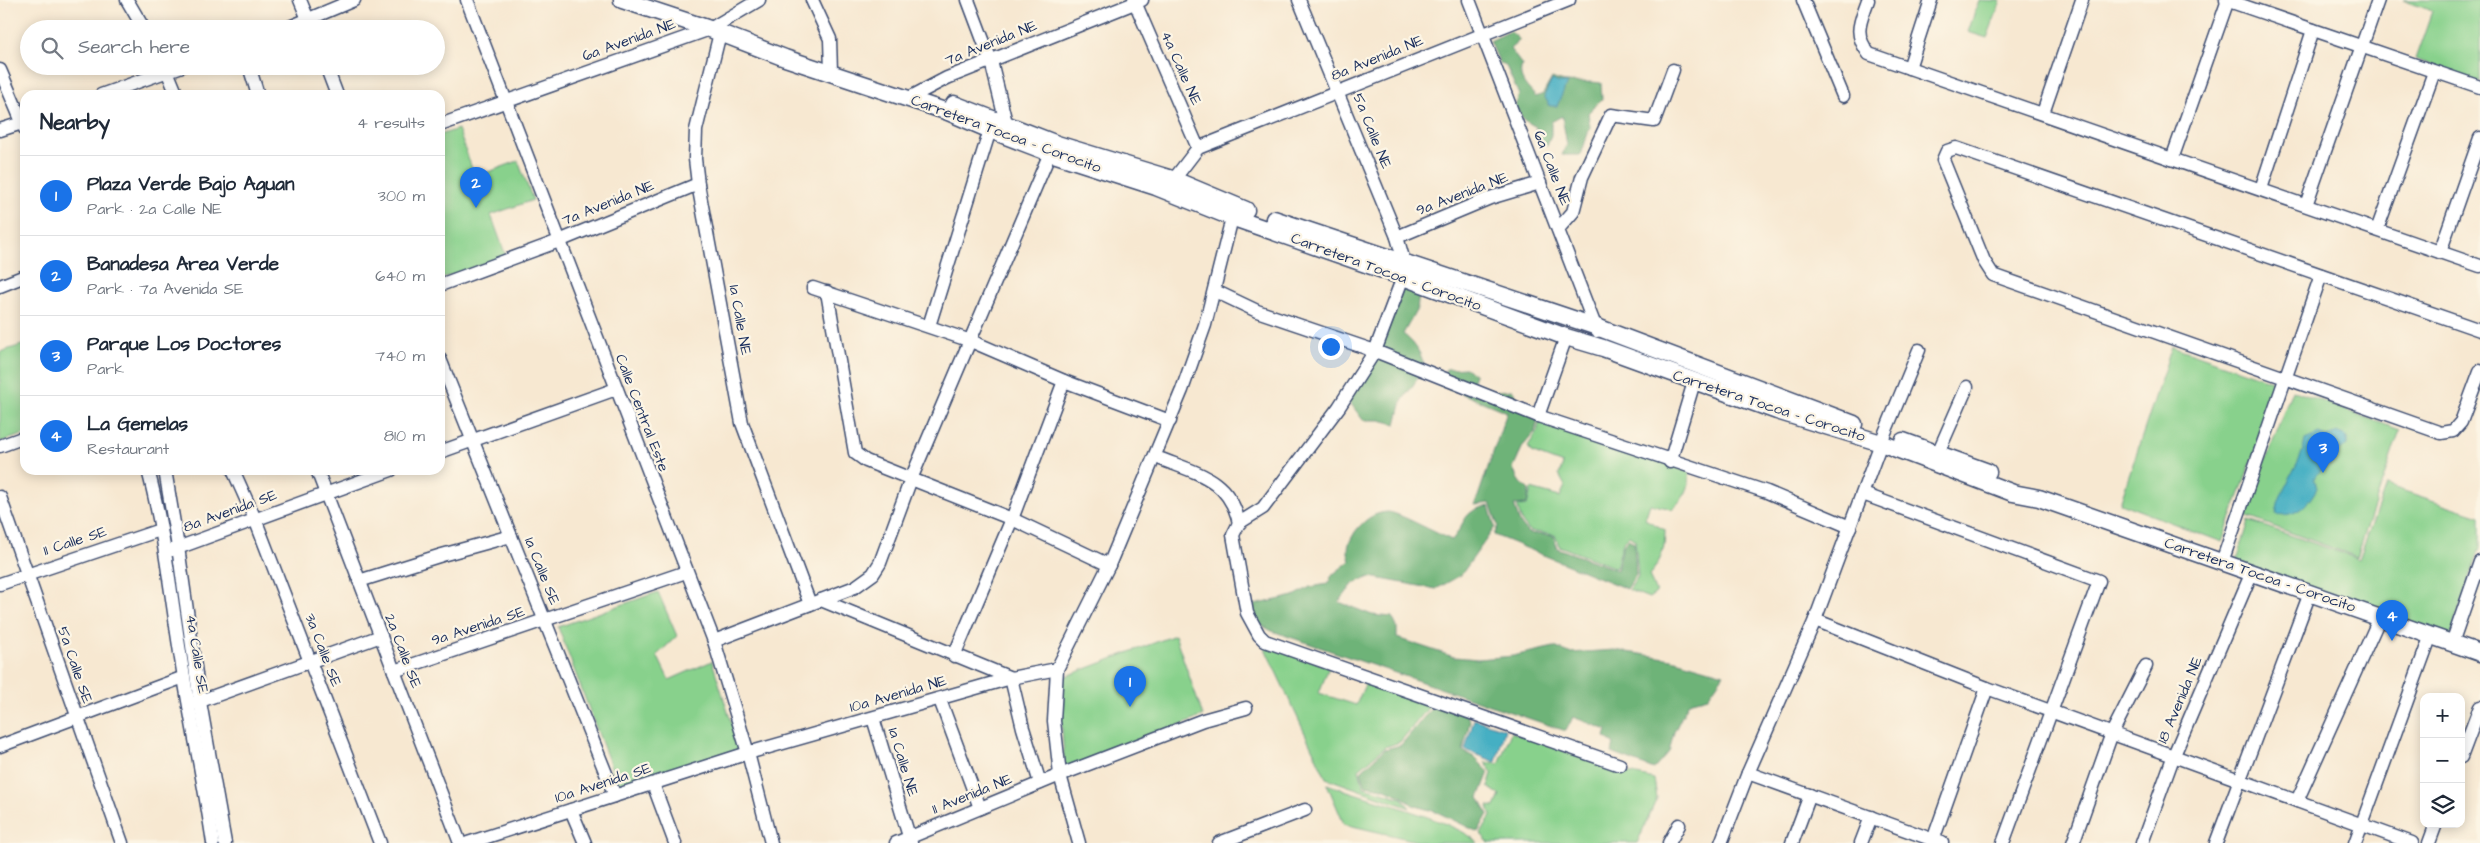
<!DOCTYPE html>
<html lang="en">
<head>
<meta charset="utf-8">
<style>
	body { margin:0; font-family:"Architects Daughter",sans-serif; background:#f2f2f3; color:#1f2937 }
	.controls { position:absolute; right:15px; bottom:15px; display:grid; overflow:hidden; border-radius:10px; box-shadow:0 2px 12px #0003 }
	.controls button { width:45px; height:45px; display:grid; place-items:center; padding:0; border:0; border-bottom:1px solid #e0e1e3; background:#fff; color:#1f2937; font:25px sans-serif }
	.you { position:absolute; left:1330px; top:346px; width:18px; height:18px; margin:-12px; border:4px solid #fff; border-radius:50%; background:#1a73e8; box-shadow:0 0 0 8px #1a73e833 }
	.badge { display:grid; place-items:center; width:32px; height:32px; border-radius:50%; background:#1a73e8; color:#fff; font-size:16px; font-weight:700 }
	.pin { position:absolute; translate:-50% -41px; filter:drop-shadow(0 1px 2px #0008) }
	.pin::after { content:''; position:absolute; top:26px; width:18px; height:15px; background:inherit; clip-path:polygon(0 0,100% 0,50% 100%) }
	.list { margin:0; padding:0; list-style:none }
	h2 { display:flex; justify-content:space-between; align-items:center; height:65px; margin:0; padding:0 20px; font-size:21px }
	h2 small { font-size:16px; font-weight:400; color:#747a83 }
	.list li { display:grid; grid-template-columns:32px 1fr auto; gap:15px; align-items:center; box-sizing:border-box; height:80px; padding:0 20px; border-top:1px solid #e0e1e3 }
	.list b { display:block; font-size:19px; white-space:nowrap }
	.list p { margin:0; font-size:16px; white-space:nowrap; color:#747a83 }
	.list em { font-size:16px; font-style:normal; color:#747a83 }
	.icon { flex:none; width:28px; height:28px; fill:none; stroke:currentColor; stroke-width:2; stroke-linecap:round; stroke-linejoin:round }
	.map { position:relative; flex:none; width:2480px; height:843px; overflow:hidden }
	.search { position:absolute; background:#fff; box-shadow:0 2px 12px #0003; left:20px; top:20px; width:425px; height:55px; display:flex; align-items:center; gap:12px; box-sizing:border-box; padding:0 18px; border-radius:28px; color:#747a83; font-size:19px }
	.panel { position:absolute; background:#fff; box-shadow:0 2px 12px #0003; left:20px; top:90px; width:425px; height:385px; border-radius:15px }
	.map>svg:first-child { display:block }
</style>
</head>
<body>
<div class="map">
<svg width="2480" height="843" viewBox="0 0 2480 843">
	<rect width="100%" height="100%" fill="#fcf5e5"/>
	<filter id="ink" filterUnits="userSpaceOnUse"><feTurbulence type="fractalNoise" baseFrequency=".02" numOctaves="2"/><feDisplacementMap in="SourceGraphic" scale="10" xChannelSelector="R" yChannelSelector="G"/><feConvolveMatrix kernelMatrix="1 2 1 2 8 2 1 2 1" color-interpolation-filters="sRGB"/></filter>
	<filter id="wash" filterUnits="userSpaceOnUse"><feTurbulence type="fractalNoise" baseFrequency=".0096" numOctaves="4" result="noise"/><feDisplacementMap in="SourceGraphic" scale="20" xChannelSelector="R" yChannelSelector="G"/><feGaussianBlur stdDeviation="1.12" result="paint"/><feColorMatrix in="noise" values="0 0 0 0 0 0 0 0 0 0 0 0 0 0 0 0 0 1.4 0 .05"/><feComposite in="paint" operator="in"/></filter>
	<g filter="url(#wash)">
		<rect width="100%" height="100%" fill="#f7e8d1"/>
		<g fill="#88d18c" stroke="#528075">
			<polygon points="1979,0 2001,1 1987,38 1968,32"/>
			<polygon points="2403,0 2480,0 2480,83 2415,59 2432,11"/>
			<polygon points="458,129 475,177 518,161 533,200 491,215 506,256 440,279 440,135"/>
			<polygon points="25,344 25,434 0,442 0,352"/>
			<polygon points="2172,346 2280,384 2222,542 2120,503"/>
			<polygon points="2292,390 2400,430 2357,557 2245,516"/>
			<path d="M 1540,419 L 1689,472 C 1691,489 1684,498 1672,509 L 1650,504 L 1645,519 L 1665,530 C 1665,548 1662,561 1649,575 L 1656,593 L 1649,598 L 1629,590 L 1638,576 L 1635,540 L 1629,536 L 1623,542 L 1616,568 L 1559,546 L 1555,535 L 1529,531 L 1522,522 L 1517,506 L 1527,505 L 1531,489 L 1560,497 L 1565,486 L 1559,475 L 1563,464 L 1531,452 L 1528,446 L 1537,432 Z"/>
			<polygon points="2386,485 2480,516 2480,548 2447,645 2234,570 2249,521 2359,559"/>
			<polygon points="658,592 677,636 657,655 669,680 712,661 740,750 619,788 558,627"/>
			<polygon points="1175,635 1203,716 1065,774 1060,698 1064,677"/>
			<polygon points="1262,642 1329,667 1319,693 1356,705 1367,680 1432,703 1400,742 1385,747 1359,769 1364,787 1402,798 1410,808 1326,778"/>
			<polygon points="1511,732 1620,771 1654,779 1657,798 1637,843 1489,843 1481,834 1491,816 1488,806 1495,807 1500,795 1488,787 1492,773 1485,762 1499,764"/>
			<path d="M 1327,784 C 1358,796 1461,822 1478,843 L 1425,843 L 1344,824 Z"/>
		</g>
		<g fill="#6eb378" stroke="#44716b">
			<path d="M 1510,31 L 1520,40 L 1510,49 L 1522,65 C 1517,79 1527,87 1536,97 L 1543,94 L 1552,78 C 1568,86 1584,80 1601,83 L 1602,99 L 1588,113 L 1590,127 L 1581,155 L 1562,155 L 1567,145 L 1562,116 L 1551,122 L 1551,135 L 1547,146 L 1536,140 L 1536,127 L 1524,120 L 1515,107 L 1519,95 L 1506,66 L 1500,64 L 1490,41 Z"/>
			<path d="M 1407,281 L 1420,288 L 1417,309 L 1403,334 C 1418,345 1424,359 1426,377 L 1418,378 L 1402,401 L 1396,424 L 1380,420 L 1363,420 L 1348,400 Z"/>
			<polygon points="1466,368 1475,375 1470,388 1490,396 1495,391 1513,390 1518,403 1538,419 1535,432 1523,446 1513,468 1518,480 1529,490 1527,504 1514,505 1520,523 1528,533 1554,536 1557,548 1617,570 1623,546 1628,539 1634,542 1636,575 1627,589 1494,535 1498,526 1490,503 1475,505 1507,412 1441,385 1446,369"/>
			<path d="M 1489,506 L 1495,527 L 1461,575 L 1436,589 L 1370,577 L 1354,583 L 1339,602 L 1372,615 L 1392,617 L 1397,627 L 1397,638 L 1454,657 L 1478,659 L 1513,656 L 1554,647 L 1570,653 L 1614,650 L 1672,659 L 1724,674 L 1708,697 L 1689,702 L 1674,732 L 1669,752 L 1654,769 L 1612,753 L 1614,744 L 1605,737 L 1607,730 L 1573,717 L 1566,731 L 1272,631 L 1257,623 L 1252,609 L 1254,605 L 1294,596 L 1310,587 L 1328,584 L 1332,575 L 1350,561 C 1346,548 1348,544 1355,532 C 1363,521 1373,513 1387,512 C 1396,511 1439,535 1452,540 C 1466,523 1462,510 1489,506 Z"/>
			<polygon points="1434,705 1467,715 1470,721 1463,751 1474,757 1489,772 1479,798 1488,814 1478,832 1439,813 1413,805 1401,796 1383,788 1365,785 1361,771 1385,749 1401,745"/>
		</g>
		<g fill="#44afc3" stroke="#306f90">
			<polygon points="1552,80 1559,83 1567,83 1557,106 1550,106 1544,96"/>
			<path d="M 2338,433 L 2347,436 L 2347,445 L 2338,453 L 2338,458 C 2330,466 2319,469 2314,478 L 2317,488 C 2308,505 2296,518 2276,514 C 2280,486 2302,466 2305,440 L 2319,434 L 2326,437 Z"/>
			<polygon points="1474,719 1505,729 1496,762 1465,750"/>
		</g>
	</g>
	<g filter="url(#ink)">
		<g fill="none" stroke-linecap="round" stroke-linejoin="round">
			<g stroke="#3c4b6f" stroke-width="15">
				<g id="minor">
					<polyline points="127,0 144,29"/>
					<polyline points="300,0 312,29"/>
					<polyline points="467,0 714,641 748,753 771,843"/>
					<polyline points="812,0 830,39 831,72"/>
					<polyline points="968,0 991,61 1008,131"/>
					<polyline points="1134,0 1198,148"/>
					<polyline points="1299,0 1397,237 1405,265 1403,277 1375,351 1339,407 1263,508 1239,523 1233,535 1247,613 1259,635 1265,641 1620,765"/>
					<polyline points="1469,0 1597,331"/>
					<polyline points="1803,0 1843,96"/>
					<path d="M 1868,0 C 1860,23 1853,33 1869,54 L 2480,266"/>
					<polyline points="2226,0 2480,87"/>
					<polyline points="285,29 354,0"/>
					<polyline points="720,33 696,130 695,159 698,184 742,423 810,604"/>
					<polyline points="165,66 177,95"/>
					<polyline points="249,66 258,95"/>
					<polyline points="326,66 337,95"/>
					<polyline points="1909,68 1931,0"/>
					<polyline points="0,70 25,129"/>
					<polyline points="101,95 182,66"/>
					<polyline points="909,98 947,78 1142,0"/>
					<polyline points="2043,113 2082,0"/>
					<polyline points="440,125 710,29 759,0"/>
					<polyline points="0,130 25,122"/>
					<polyline points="2172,159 2228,0"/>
					<polyline points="1168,187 1198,148 1569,0"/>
					<polyline points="2261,189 2313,30"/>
					<polyline points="2306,205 2378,0"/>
					<polyline points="1558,229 1573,212 1582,177 1611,115 1654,121 1673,70"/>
					<polyline points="2377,230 2434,72"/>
					<polyline points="1397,237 1490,198 1540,183"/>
					<polyline points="2440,252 2480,138"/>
					<polyline points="440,285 559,241 698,184"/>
					<polyline points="0,286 25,276"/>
					<polyline points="813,288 971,341 1064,381 1170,421"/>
					<polyline points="1215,291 1257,311 1375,351 1538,416 1767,492 1850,527"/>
					<polyline points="827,292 855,453 866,461 1012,519 1109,565"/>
					<polyline points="929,326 990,130"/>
					<polyline points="2480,330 1956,148 1947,151 1943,160 1984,261 1993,275 2441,433 2453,431 2461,422 2480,371"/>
					<polyline points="440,359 615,796"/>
					<polyline points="1538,416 1566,337"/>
					<polyline points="0,446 25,437"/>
					<polyline points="440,452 616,389"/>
					<polyline points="1938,453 1967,387"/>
					<path d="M 1156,457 C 1195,473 1229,477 1239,523"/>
					<polyline points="1670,462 1694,382"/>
					<path d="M 148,470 C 166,538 172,608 184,677 C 193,733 205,787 213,843"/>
					<polyline points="165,470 178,547 200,702 225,843"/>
					<polyline points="233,470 255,519 380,843"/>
					<polyline points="317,470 460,843"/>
					<polyline points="1863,494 2099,581 2003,843"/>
					<polyline points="0,497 122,843"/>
					<polyline points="172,550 391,470"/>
					<polyline points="2222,562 2321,275"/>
					<polyline points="359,581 442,555 511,536"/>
					<polyline points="0,584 160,530"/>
					<polyline points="821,600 1011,678 1023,728 1040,783"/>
					<polyline points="1815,620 1987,688 2412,843"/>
					<polyline points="714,641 855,587 873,574 880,563 911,479 1050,153"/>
					<polyline points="2452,643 2480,562"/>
					<polyline points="954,656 1012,519 1064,381"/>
					<polyline points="394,671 686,572"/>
					<polyline points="940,700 980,808"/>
					<polyline points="192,704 381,636"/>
					<polyline points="873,718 911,843"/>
					<polyline points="0,746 184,677"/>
					<polyline points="2461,757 2480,707"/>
					<polyline points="1748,773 1942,843"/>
					<polyline points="653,784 675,843"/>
					<polyline points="2297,801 2380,617"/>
					<polyline points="571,810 585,843"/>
					<polyline points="468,843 748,753 1011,678 1057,669"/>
					<polyline points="896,843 1060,775 1203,720 1246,708"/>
					<polyline points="1079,843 1060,775 1054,721 1057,669 1109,565 1182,390 1205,325 1234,210"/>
					<polyline points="1219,843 1305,810"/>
					<polyline points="1669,843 1679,825"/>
					<polyline points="1721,843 1748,773 1815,620 1884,435 1919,350"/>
					<polyline points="1792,843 1810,795"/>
					<polyline points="1861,843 1871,817"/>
					<polyline points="1932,843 1987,688"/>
					<polyline points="2073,843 2112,733 2146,666"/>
					<polyline points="2142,843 2174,755 2252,572"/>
					<polyline points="2216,843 2310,593"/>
					<polyline points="2355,843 2431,635"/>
					<polyline points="2429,843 2436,824"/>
				</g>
			</g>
			<g stroke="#3c4b6f" stroke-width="19">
				<g id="major">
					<polyline points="622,0 710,29 785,58 948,112 990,130 1050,153 1156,187 1231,217 1403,277 1566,337 1603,348 1777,411 1881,443 2013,493 2039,498 2480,653"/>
					<polyline points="954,104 1057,144 1172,179 1246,210"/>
					<polyline points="1274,219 1594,326 1854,424"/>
					<polyline points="1903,441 1988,472"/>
				</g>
			</g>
			<use href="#minor" stroke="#fff" stroke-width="12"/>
			<use href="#major" stroke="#fff" stroke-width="16"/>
		</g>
	</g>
	<g text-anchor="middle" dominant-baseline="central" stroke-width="4.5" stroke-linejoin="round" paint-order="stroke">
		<g font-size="15" fill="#1b2f5e" stroke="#fcf5e5">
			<text transform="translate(629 40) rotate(-20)">6a Avenida NE</text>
			<text transform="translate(991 43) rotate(-22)">7a Avenida NE</text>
			<text transform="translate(1377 58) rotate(-22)">8a Avenida NE</text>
			<text transform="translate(1181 68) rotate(66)">4a Calle NE</text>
			<text transform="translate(1372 131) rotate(68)">5a Calle NE</text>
			<text transform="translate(1006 134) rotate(20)">Carretera Tocoa - Corocito</text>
			<text transform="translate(1552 168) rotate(69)">6a Calle NE</text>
			<text transform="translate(1462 194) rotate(-21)">9a Avenida NE</text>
			<text transform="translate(608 203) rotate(-22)">7a Avenida NE</text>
			<text transform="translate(1386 272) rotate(20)">Carretera Tocoa - Corocito</text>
			<text transform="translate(740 320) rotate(80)">1a Calle NE</text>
			<text transform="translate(1769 406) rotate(18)">Carretera Tocoa - Corocito</text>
			<text transform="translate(642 413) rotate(69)">Calle Central Este</text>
			<text transform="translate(230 511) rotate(-20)">8a Avenida SE</text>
			<text transform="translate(75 541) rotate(-18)">11 Calle SE</text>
			<text transform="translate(542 571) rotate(68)">1a Calle SE</text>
			<text transform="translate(2260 575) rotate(19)">Carretera Tocoa - Corocito</text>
			<text transform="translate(478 626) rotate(-18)">9a Avenida SE</text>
			<text transform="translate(323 650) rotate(69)">3a Calle SE</text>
			<text transform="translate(403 651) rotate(69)">2a Calle SE</text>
			<text transform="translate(197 654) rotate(81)">4a Calle SE</text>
			<text transform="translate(75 665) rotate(71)">5a Calle SE</text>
			<text transform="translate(898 694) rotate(-16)">10a Avenida NE</text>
			<text transform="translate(2180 700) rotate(-67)">18 Avenida NE</text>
			<text transform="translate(903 762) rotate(73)">1a Calle NE</text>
			<text transform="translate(603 783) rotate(-18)">10a Avenida SE</text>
			<text transform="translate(972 794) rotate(-22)">11 Avenida NE</text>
		</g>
	</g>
</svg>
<div class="controls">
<button>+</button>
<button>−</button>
<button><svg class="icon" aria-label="layers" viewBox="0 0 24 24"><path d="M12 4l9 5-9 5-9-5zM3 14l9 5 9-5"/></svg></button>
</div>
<div class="you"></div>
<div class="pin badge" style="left:1130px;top:707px">1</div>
<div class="pin badge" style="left:476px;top:208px">2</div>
<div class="pin badge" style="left:2323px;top:473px">3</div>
<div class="pin badge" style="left:2392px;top:641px">4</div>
<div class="search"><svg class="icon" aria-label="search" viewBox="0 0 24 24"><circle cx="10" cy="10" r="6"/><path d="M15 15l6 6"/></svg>Search here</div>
<section class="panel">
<h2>Nearby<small>4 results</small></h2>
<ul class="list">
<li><span class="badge">1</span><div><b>Plaza Verde Bajo Aguan</b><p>Park · 2a Calle NE</p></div><em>300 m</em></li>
<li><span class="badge">2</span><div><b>Banadesa Area Verde</b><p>Park · 7a Avenida SE</p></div><em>640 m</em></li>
<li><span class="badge">3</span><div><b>Parque Los Doctores</b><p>Park</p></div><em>740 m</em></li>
<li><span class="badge">4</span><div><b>La Gemelas</b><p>Restaurant</p></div><em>810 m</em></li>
</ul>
</section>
</div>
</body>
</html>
